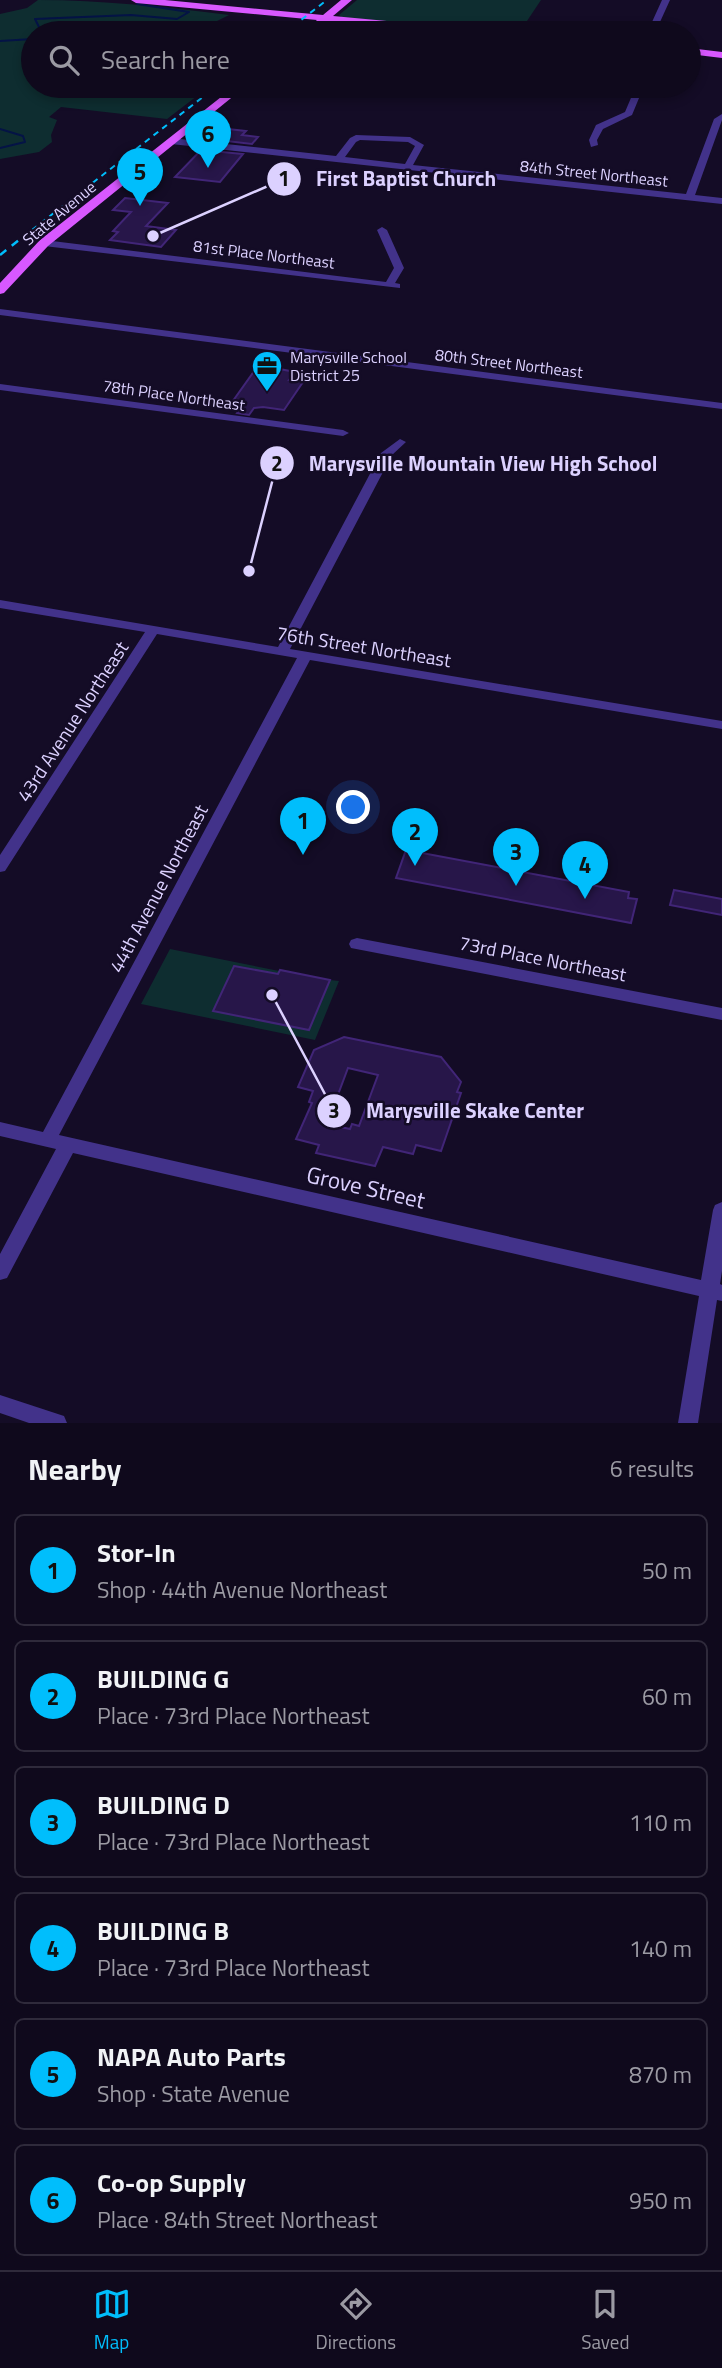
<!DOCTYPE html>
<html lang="en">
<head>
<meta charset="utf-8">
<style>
	body { margin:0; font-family:"Titillium Web",sans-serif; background:#181225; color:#f1f3f6 }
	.you { position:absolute; left:354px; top:808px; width:24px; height:24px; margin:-18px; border:5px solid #fff; border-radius:50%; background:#1a73e8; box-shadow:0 0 0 10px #1a73e833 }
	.badge { display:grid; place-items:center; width:46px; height:46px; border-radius:50%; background:#00befc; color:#111; font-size:23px; font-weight:700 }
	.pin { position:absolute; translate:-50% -58px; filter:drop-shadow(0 2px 4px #0008) }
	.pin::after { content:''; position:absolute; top:37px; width:24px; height:21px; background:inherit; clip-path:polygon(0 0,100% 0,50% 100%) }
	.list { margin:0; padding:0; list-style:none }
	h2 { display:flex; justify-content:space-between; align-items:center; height:91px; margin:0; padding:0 28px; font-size:30px }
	h2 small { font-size:23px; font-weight:400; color:#9b9aa3 }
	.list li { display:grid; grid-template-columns:46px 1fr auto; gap:21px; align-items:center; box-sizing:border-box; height:112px; margin:0 14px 14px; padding:0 14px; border:2px solid #2f2a3b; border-radius:10px }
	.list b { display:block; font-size:26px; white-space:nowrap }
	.list p { margin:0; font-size:23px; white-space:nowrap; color:#9b9aa3 }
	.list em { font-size:23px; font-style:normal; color:#9b9aa3 }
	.icon { flex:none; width:38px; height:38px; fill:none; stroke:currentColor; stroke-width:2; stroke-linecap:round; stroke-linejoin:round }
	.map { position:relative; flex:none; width:722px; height:1423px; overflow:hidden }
	.search { position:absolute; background:#0f091c; box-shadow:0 4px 10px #0003; left:21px; right:21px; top:21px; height:77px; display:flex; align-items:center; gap:18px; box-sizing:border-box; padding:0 24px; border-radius:38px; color:#9b9aa3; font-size:26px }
	.sheet { height:847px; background:#0f091c }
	nav { display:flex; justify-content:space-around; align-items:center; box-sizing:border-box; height:98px; border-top:2px solid #2f2a3b; background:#0f091c; font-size:19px; color:#9b9aa3 }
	nav a { display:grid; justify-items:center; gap:4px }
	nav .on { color:#00befc }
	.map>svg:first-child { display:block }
</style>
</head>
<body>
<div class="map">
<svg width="722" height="1423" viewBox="0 0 722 1423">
	<rect width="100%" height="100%" fill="#140c26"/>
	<g fill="#0e2d30">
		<path d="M 38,0 C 102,0 165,7 229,15 L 211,24 L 190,24 L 178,30 L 188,33 L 33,33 L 33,86 L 210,86 L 167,119 L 61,107 L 49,117 L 57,120 L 51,135 L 52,142 L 39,152 L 0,159 L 0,14 L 27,8 Z"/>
		<polygon points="357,0 541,0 519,33 342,18 339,15"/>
		<polygon points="334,22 395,27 396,28 391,33 317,33"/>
		<polygon points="170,949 279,971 278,974 234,966 213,1011 309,1030 330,980 339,981 315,1040 141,1004"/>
	</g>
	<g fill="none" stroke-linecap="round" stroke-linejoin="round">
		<g stroke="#041346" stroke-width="2">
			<polyline points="42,33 35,19 131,15 177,19 189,12 137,4 142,0"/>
			<polyline points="0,41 33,39"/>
			<polyline points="0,129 23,136 25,142 0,148"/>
		</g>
	</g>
	<g fill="#271649" stroke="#412577" stroke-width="2" fill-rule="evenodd">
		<polygon points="228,129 246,131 242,135 258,137 252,144 209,139 215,132 224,133"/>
		<polygon points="201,150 243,154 220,182 175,177"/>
		<polygon points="125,198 168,203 146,226 176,230 161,247 110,240 118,232 113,231 131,212 113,210"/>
		<polygon points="264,366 295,372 289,380 303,382 284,410 263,407 254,408 249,415 237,413 241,407 230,405 257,367"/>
		<polygon points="406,850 629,892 628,898 637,899 631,923 396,878"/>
		<polygon points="674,890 722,899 722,915 670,905"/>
		<polygon points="234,966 278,974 280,970 330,980 309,1030 213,1011"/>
		<path d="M 344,1037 L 441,1057 L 461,1082 L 457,1092 L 461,1093 L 441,1151 L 416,1145 L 413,1154 L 383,1147 L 375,1166 L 316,1153 L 319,1145 L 296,1139 L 312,1103 L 309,1102 L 313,1091 L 298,1087 L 314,1050 ZM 348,1068 L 378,1075 L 359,1126 L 352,1124 L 350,1129 L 327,1124 Z"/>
	</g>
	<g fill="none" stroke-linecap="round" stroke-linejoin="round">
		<g fill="#42328a" fill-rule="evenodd">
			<polygon points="662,0 670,0 655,33 647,33"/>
			<polygon points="636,86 644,86 632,115 603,129 597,140 598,145 591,147 589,140 596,125 625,112"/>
			<path d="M 722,114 L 722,120 L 695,195 L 722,198 L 722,204 L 171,144 L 167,141 L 171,138 L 336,156 L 350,138 L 356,135 L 410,137 L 424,145 L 413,165 L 686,194 L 714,119 ZM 360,140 L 408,142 L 415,146 L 405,164 L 345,157 L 356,142 Z"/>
			<polygon points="382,227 387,230 404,268 395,283 400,284 400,288 44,246 39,243 44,240 386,282 394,268 377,230"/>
			<polygon points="0,309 722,403 722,409 0,315"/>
			<polygon points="0,384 343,430 349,433 343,436 0,390"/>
			<polygon points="400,439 406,442 392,455 290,649 722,721 722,729 310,660 59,1135 701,1280 713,1210 715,1205 722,1202 722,1271 720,1284 722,1285 722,1301 717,1300 698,1423 678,1423 699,1296 73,1153 7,1278 0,1280 0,1254 56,1149 0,1136 0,1122 43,1132 297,658 157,634 5,871 0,872 0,855 145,632 0,608 0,600 278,647 381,453"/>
			<polygon points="357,938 722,1008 722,1020 351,948 349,944 351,940"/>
			<polygon points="0,1395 64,1416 67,1423 29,1423 0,1413"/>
		</g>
		<g fill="#d858ff" fill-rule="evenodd">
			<polygon points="131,0 165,0 323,15 341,0 352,0 333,16 484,30 489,33 457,33 327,21 311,33 301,33 317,20 136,3"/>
			<polygon points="689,48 722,52 722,58 689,54"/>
			<polygon points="235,86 246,86 48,246 4,293 0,294 0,283 40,240"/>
		</g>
		<g stroke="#00befc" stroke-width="2" stroke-dasharray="6 5" stroke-linecap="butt">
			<polyline points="284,33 327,0"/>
			<polyline points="32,230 217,86"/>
		</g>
		<polyline stroke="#00befc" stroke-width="2.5" stroke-dasharray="8 7" stroke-linecap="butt" points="0,255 34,228"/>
	</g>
	<defs>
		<g id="office-pin" transform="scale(1.575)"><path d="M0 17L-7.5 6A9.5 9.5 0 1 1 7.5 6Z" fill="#00befc" stroke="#140c26"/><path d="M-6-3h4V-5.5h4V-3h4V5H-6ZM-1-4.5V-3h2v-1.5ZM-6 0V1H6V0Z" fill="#111"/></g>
	</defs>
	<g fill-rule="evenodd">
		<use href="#office-pin" x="267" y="366"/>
	</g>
	<g text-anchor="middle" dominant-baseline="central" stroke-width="5" stroke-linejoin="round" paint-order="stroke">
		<g font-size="16" fill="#dcd1ff" stroke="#140c26">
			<text transform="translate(594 173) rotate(6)">84th Street Northeast</text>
			<text transform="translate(59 213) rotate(-40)">State Avenue</text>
			<text transform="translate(264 254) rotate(7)">81st Place Northeast</text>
			<text transform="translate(509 363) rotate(7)">80th Street Northeast</text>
			<text transform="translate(174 395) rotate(8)">78th Place Northeast</text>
		</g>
		<g font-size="16" fill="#dcd1ff" stroke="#140c26" text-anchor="start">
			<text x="290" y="357">Marysville School<tspan x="290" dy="18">District 25</tspan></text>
		</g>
		<g font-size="19" fill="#dcd1ff" stroke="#140c26">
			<text transform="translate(364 646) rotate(9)">76th Street Northeast</text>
			<text transform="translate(72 721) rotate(-57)">43rd Avenue Northeast</text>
			<text transform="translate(158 888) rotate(-62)">44th Avenue Northeast</text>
			<text transform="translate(543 958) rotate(11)">73rd Place Northeast</text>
		</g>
		<g font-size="23" fill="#dcd1ff" stroke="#140c26">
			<text transform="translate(366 1187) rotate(13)">Grove Street</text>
		</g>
	</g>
	<path fill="none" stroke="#dcd1ff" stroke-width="2.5" d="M153 236L284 179M249 571L277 463M272 995L334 1111"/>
	<g fill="#dcd1ff" stroke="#140c26" stroke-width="2.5">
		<circle cx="153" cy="236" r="7"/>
		<circle cx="249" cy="571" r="7"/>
		<circle cx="272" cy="995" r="7"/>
		<circle cx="284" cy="179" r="18"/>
		<circle cx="277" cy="463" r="18"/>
		<circle cx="334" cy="1111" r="18"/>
	</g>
	<g font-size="21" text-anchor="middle" font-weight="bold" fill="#111">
		<text x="284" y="186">1</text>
		<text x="277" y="471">2</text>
		<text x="334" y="1118">3</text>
	</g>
	<g font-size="21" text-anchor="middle" font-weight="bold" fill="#dcd1ff" stroke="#140c26" stroke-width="5" stroke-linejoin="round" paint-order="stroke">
		<text x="406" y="186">First Baptist Church</text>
		<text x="483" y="471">Marysville Mountain View High School</text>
		<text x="475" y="1118">Marysville Skake Center</text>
	</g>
</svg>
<div class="you"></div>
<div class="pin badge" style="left:303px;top:855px">1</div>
<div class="pin badge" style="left:415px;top:866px">2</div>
<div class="pin badge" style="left:516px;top:886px">3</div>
<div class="pin badge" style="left:585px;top:899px">4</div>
<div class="pin badge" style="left:140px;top:206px">5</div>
<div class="pin badge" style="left:208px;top:168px">6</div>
<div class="search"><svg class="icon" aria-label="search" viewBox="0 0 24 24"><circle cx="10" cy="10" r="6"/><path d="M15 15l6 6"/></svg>Search here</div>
</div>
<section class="sheet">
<h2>Nearby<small>6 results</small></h2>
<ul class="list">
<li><span class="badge">1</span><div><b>Stor-In</b><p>Shop · 44th Avenue Northeast</p></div><em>50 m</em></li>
<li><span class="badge">2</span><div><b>BUILDING G</b><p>Place · 73rd Place Northeast</p></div><em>60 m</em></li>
<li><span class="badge">3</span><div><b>BUILDING D</b><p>Place · 73rd Place Northeast</p></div><em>110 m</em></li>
<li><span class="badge">4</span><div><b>BUILDING B</b><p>Place · 73rd Place Northeast</p></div><em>140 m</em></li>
<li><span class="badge">5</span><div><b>NAPA Auto Parts</b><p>Shop · State Avenue</p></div><em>870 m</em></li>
<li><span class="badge">6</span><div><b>Co-op Supply</b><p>Place · 84th Street Northeast</p></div><em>950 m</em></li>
</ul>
</section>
<nav>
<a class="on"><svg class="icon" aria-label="map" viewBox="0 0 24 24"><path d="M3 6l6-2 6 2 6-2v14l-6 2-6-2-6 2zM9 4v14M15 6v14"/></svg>Map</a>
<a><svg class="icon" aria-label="directions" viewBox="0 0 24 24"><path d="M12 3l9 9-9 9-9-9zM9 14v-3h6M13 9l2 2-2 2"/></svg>Directions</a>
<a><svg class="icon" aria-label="saved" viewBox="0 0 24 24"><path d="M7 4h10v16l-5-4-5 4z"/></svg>Saved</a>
</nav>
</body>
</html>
